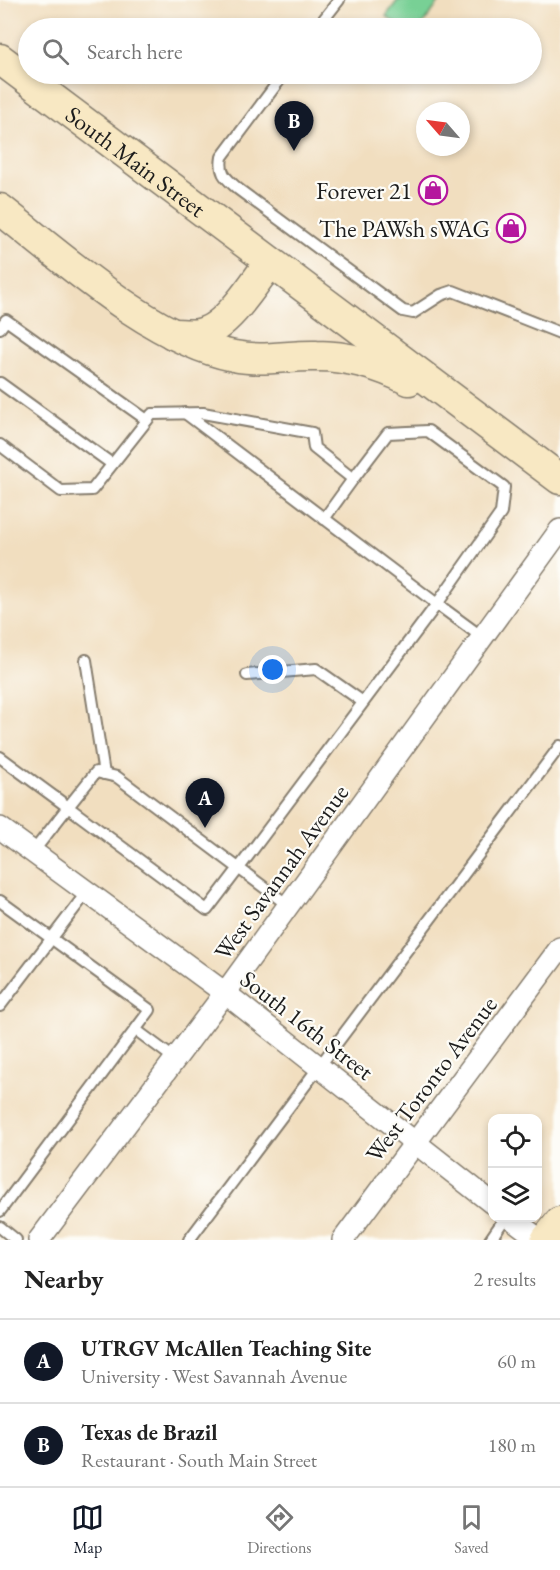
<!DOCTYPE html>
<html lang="en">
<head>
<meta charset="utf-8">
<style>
	body { margin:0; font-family:"EB Garamond",serif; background:#f2f2f2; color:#222 }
	.controls { position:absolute; right:18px; bottom:18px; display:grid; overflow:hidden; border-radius:12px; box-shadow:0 3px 9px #0003 }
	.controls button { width:54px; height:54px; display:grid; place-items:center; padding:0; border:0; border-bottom:2px solid #e0e0e0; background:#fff; color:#222; font:30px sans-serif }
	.compass { position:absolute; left:416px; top:102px; width:54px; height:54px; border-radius:50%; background:#fff; box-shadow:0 3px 9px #0003; rotate:298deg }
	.you { position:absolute; left:273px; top:670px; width:21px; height:21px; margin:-15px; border:4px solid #fff; border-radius:50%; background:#1a73e8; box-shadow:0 0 0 9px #1a73e833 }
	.badge { display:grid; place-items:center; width:39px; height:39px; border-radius:50%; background:#111827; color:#fff; font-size:20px; font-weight:700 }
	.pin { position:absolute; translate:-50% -50px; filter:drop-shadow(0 2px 3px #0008) }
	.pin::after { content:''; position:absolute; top:32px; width:21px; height:18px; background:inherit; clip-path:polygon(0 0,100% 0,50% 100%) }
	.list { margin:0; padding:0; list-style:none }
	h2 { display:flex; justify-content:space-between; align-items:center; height:78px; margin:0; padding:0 24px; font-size:26px }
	h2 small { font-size:20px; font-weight:400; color:#767676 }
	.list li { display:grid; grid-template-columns:39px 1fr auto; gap:18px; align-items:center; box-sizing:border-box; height:84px; padding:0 24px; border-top:2px solid #e0e0e0 }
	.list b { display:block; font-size:22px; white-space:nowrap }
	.list p { margin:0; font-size:20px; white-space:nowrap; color:#767676 }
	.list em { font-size:20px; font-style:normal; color:#767676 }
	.icon { flex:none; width:33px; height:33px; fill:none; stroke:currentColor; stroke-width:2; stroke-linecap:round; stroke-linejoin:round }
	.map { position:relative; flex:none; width:560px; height:1240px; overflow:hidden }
	.search { position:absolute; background:#fff; box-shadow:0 3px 9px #0003; left:18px; right:18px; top:18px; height:66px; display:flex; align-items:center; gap:15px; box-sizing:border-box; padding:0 21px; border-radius:33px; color:#767676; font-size:22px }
	.sheet { height:246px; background:#fff }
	nav { display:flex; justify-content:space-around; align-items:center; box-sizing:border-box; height:84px; border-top:2px solid #e0e0e0; background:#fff; font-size:16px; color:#767676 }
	nav a { display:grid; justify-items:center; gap:3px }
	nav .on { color:#111827 }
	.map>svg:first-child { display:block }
</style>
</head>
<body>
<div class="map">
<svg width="560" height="1240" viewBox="0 0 560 1240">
	<rect width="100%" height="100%" fill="#fdfcf7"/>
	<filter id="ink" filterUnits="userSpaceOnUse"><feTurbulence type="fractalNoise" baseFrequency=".0167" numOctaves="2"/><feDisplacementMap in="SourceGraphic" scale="12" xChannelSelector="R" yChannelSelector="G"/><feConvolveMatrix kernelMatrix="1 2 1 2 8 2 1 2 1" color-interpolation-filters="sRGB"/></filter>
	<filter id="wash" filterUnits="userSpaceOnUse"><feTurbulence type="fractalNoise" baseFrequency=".008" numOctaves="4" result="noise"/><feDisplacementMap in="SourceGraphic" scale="24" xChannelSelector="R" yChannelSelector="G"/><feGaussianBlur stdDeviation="1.35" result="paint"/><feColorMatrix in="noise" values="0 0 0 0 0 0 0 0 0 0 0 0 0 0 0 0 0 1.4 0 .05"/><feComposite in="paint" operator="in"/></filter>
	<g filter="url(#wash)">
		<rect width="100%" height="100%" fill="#f1debf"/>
		<polygon fill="#78d095" stroke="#4a7658" stroke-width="1.5" points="398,0 441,0 420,28 391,28 395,23 386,16"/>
	</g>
	<g filter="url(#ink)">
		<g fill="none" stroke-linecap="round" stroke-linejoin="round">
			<g stroke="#867d6e" stroke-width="14">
				<g id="lane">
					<polyline points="317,28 339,0"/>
					<path d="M 284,74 L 222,157 C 219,174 226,178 238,189 L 403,311 L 413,313 L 441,295 L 453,291 L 560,333"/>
					<polyline points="0,328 6,320 147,420"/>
					<polyline points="0,383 112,464"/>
					<polyline points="185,413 437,604 239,868 207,910 68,807 96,772 117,777 289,906"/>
					<polyline points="0,445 61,491 92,490 152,414 203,413 312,433 314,448 353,479 388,433 428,431 504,487 501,513 437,604 482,637"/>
					<polyline points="324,519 353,479"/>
					<polyline points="86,660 104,774"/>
					<polyline points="247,675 316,669 363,702"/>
					<polyline points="0,757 68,807 33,852"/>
					<polyline points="0,901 150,1010 0,1211"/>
					<polyline points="0,1006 87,892"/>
					<polyline points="136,1030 175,1059"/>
					<polyline points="0,1227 16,1240"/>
					<polyline points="189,1240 560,746"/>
					<polyline points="490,1240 505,1218"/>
				</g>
			</g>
			<g stroke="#867d6e" stroke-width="24">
				<g id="street">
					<polyline points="0,828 225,993 492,1203"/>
					<polyline points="511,1218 540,1240"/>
					<polyline points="39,1240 225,993 560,530"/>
					<polyline points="343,1240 560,948"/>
				</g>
			</g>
			<g stroke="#867d6e" stroke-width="33">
				<g id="secondary">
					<path id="s1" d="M 0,59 L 560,479"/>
					<path d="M 0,209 C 64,259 154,341 234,356 C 262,362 289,355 317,356 C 350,356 379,365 409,380"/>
					<path d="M 173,334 C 182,334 194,336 202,333 C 227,327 255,282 270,262"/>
					<polyline points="546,1240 560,1222"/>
				</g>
			</g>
			<use href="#lane" stroke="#fff" stroke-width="10"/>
			<use href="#street" stroke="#fff" stroke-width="21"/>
			<use href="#secondary" stroke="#f8e8c3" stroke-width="30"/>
		</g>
	</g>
	<defs>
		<g id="shop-ring" transform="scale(1.5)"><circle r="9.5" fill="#fdfcf7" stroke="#b5179e" stroke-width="1.5"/><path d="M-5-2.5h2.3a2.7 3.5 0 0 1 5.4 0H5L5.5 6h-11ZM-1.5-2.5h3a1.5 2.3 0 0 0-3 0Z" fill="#b5179e"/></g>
	</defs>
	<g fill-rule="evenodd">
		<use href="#shop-ring" x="433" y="190"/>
		<use href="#shop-ring" x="511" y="228"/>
	</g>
	<g text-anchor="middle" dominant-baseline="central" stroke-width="4.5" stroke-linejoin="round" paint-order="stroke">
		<g font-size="24" fill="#1c1c1c" stroke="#fdfcf7">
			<text stroke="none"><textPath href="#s1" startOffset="170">South Main Street</textPath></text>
			<text transform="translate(281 872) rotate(-54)">West Savannah Avenue</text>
			<text transform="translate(307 1025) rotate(38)">South 16th Street</text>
			<text transform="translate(431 1079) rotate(-53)">West Toronto Avenue</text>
		</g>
		<g font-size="24" fill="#1c1c1c" stroke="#fdfcf7" text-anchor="end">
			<text x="412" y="190">Forever 21</text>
			<text x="490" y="228">The PAWsh sWAG</text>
		</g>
	</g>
</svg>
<div class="controls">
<button><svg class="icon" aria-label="locate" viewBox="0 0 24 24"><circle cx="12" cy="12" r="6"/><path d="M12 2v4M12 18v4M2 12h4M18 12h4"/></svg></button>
<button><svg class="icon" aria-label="layers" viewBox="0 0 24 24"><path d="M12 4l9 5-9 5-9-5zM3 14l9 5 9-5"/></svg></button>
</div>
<svg class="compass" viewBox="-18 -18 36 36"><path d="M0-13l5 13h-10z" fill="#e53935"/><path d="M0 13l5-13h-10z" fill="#767676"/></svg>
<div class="you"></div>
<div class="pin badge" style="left:205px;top:828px">A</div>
<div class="pin badge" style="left:294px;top:151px">B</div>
<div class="search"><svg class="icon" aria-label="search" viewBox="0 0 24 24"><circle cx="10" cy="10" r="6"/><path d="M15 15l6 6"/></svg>Search here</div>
</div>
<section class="sheet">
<h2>Nearby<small>2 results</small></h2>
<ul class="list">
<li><span class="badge">A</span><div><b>UTRGV McAllen Teaching Site</b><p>University · West Savannah Avenue</p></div><em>60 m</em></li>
<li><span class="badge">B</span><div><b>Texas de Brazil</b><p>Restaurant · South Main Street</p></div><em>180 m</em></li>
</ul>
</section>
<nav>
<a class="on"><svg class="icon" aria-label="map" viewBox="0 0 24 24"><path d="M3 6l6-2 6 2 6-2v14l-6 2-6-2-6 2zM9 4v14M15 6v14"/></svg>Map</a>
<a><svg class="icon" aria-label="directions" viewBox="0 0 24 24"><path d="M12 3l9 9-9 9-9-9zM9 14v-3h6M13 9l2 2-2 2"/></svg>Directions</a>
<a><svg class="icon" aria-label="saved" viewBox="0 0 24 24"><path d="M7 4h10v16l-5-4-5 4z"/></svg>Saved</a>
</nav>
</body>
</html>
